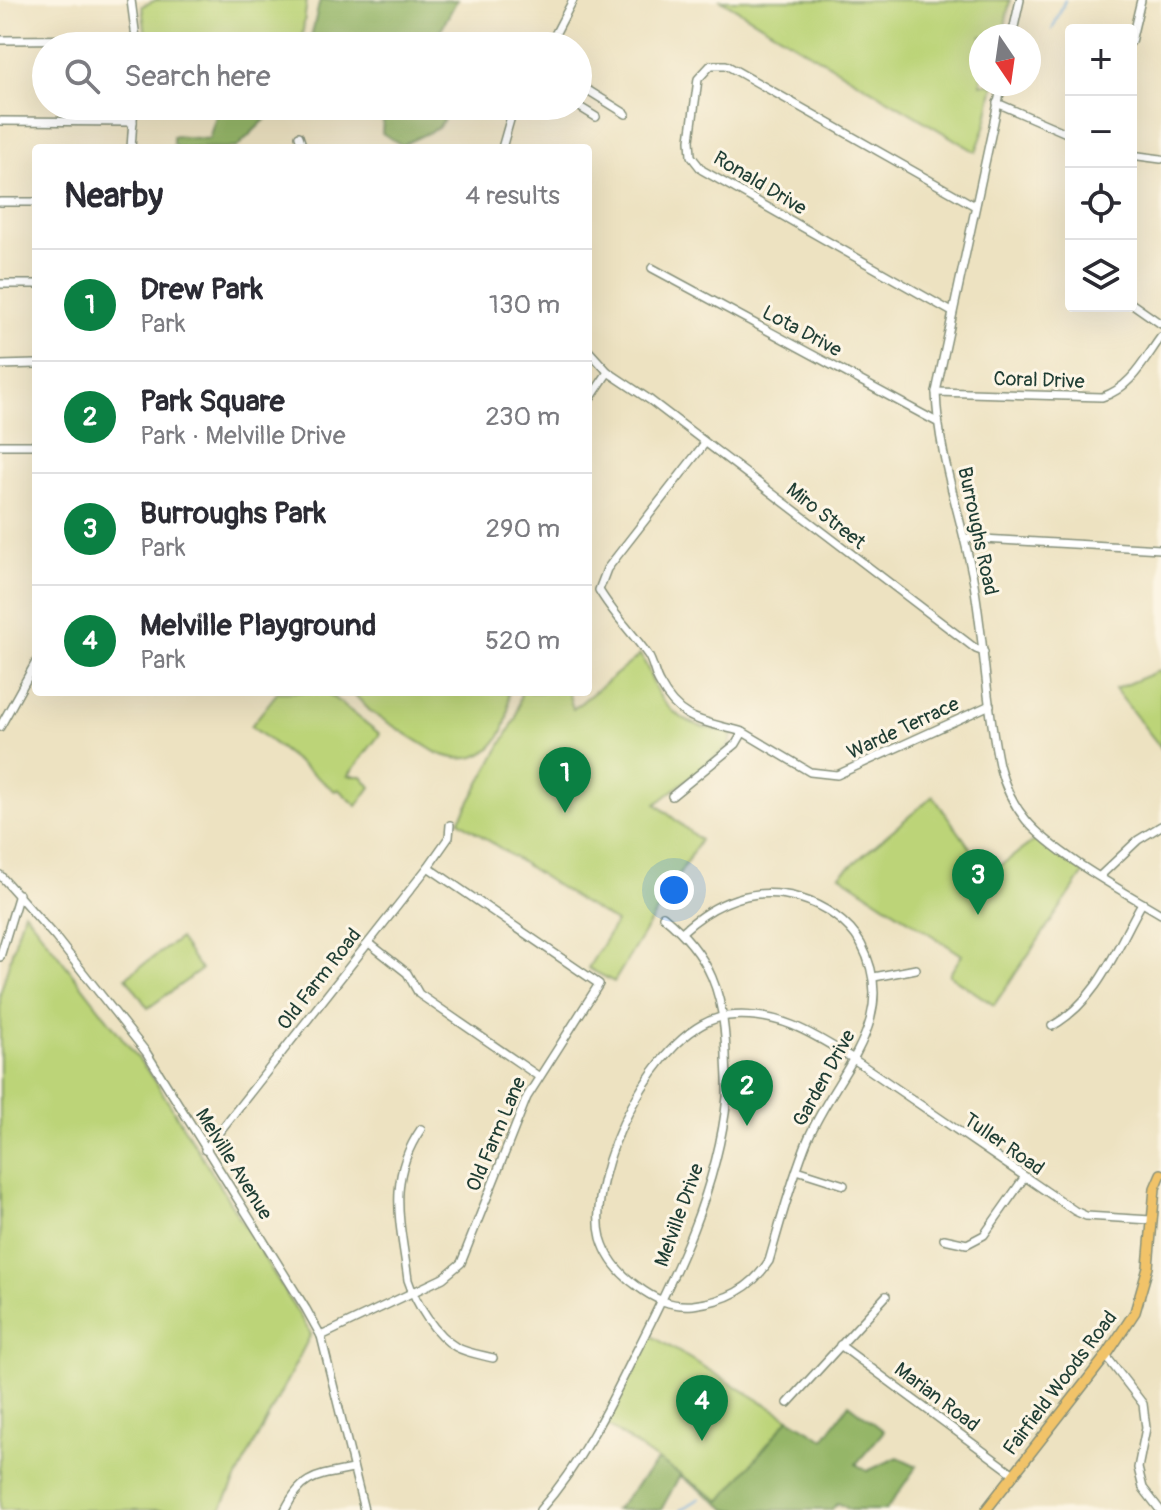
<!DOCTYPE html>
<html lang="en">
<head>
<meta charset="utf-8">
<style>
	body { margin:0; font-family:Pangolin,sans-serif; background:#f7f7f7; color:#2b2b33 }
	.controls { position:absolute; right:24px; top:24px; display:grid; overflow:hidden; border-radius:8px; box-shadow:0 8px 32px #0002 }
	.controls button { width:72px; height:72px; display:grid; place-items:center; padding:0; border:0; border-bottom:2px solid #e1e1e2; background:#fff; color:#2b2b33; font:40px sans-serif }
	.compass { position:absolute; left:969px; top:24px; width:72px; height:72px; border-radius:50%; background:#fff; box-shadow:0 8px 32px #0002; rotate:167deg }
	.you { position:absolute; left:674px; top:890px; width:28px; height:28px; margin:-20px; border:6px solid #fff; border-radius:50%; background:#1a73e8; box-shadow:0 0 0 12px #1a73e833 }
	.badge { display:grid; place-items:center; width:52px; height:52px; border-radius:50%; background:#0b8043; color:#fff; font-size:26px; font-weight:700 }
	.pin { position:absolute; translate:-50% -66px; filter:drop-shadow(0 2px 4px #0008) }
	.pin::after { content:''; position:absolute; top:42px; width:28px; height:24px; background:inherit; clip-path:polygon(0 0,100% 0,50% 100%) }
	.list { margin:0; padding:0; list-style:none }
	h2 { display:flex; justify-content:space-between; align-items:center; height:104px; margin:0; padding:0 32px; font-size:34px }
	h2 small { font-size:26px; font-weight:400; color:#7c7c81 }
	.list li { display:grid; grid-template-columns:52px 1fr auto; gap:24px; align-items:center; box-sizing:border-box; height:112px; padding:0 32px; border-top:2px solid #e1e1e2 }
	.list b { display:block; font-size:30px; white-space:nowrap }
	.list p { margin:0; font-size:26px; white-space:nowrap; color:#7c7c81 }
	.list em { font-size:26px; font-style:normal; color:#7c7c81 }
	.icon { flex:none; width:44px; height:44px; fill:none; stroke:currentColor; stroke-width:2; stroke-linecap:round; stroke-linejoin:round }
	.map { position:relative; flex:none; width:1161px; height:1510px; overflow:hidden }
	.search { position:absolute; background:#fff; box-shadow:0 8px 32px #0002; left:32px; top:32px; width:560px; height:88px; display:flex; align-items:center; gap:20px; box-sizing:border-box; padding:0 28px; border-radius:44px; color:#7c7c81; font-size:30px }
	.panel { position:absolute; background:#fff; box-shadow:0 8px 32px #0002; left:32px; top:144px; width:560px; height:552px; border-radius:8px }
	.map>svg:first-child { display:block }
</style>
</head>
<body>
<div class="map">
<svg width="1161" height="1510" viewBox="0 0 1161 1510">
	<rect width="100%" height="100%" fill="#fcf5e5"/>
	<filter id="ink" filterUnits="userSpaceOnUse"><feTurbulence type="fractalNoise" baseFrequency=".0125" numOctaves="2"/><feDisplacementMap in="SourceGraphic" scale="16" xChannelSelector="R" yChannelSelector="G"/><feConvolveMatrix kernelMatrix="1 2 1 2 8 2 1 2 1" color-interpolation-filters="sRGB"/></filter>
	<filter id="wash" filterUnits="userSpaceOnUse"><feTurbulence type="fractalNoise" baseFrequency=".006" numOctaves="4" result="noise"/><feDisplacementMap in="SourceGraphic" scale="32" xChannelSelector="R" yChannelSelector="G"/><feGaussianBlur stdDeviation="1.8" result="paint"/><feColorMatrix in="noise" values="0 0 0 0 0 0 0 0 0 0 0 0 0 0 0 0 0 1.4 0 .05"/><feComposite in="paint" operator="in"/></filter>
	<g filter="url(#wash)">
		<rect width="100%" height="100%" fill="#ede2c1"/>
		<g fill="#bcd478" stroke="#6e8856" stroke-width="2">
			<polygon points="156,0 307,0 302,38 286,46 157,46 147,44 142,6"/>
			<polygon points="721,0 1010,0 1003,36 981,36 981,84 994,84 986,124 976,152"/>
			<path d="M 640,655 C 647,664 649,673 653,683 C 666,716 695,728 728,732 L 732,737 L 728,747 L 656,804 L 700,840 L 614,982 L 588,968 L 616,922 L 583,903 L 459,821 L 516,718 L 521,692 L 568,692 L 573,709 Z"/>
			<polygon points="1161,670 1161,748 1115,689"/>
			<polygon points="278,692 326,692 380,734 348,776 362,776 371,787 357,806 338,789 335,791 251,726"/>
			<path d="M 352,692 L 508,692 C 513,736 484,773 437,753 L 371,712 Z"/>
			<polygon points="933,796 989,874 1035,840 1084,873 994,1005 949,975 962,955 840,875"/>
			<polygon points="24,911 154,1079 311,1334 220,1510 0,1510 0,994"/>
			<polygon points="179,939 201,970 148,1008 126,977"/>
			<polygon points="652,1336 789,1418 728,1509 604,1423"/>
		</g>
		<g fill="#95b668" stroke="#5a7a4e" stroke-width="2">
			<polygon points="320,0 457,0 432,46 309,46"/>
			<polygon points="219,106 301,106 274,111 236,148 179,148 173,144 173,136 209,139"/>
			<polygon points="384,106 432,106 444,119 438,128 402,145 382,133"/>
			<polygon points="849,1404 884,1431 856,1464 867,1471 898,1457 917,1466 886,1510 850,1510 838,1503 831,1510 728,1510 680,1475 661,1510 615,1510 658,1460 721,1501 789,1418 824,1439"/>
		</g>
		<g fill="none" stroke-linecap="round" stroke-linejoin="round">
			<g stroke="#6aa9dd" stroke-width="2">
				<polyline points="1052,30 1065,0"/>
				<polyline points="681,1510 700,1498"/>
			</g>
		</g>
	</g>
	<g filter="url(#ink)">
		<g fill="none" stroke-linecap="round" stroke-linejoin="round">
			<g stroke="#86907a" stroke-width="10">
				<g id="minor">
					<polyline points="131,0 137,46"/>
					<polyline points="1012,36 1020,0"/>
					<polyline points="0,40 137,39"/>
					<polyline points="1131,42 1141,0"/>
					<polyline points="549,46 573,0"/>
					<polyline points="578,84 626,114"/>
					<path d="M 1002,84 L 936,392 C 938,455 961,516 973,578 C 984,640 986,704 999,765 C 1004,785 1013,804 1026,820 C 1053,853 1123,891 1161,914"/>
					<polyline points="997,103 1071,135"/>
					<polyline points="578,106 596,117"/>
					<polyline points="0,121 133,122"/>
					<polyline points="299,136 303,148"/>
					<polyline points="131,148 134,106"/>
					<polyline points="502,148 514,106"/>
					<polyline points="1131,155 1161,159"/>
					<polyline points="0,202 36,202"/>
					<polyline points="652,268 937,422"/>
					<polyline points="0,284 36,284"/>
					<polyline points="1131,303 1161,324"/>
					<polyline points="952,312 702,170 691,156 690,140 698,79 711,65 726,65 975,206"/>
					<polyline points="588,350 608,372 650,400 976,649 984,652"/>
					<polyline points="0,365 36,364"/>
					<path d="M 936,392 L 1102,397 C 1131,388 1144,360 1161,337"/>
					<polyline points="588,402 608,372"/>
					<path d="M 705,443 L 607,569 L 599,590 C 613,614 632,632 648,655 C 654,664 654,675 660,684 C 681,723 705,721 743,732"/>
					<polyline points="0,445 36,445"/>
					<polyline points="965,538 1161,549"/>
					<polyline points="0,727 36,662"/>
					<polyline points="672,796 736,744 743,732 810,772 837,775 990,705"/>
					<polyline points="0,875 56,938 146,1052 306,1309 321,1336 364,1510"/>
					<polyline points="1100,876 1138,840 1161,826"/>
					<path d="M 682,932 C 715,902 755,885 799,898 C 823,905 849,922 861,944 C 902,1021 836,1072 808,1139 C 792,1178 781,1220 769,1261 C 751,1289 726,1301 693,1305 C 671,1307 654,1299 637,1286 C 620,1274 607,1259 601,1238 C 585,1175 657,1023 728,1016 C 778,1011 812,1033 852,1058 L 1075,1211 L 1086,1216 L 1151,1220"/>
					<polyline points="369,943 407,973 419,994 538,1076"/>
					<polyline points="0,957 19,894"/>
					<polyline points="874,977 916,969"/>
					<path d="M 1052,1026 C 1099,1000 1117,946 1142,903"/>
					<path d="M 421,1129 C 386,1180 401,1224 408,1280 C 416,1304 435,1335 456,1347 C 467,1353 481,1355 493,1358"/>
					<polyline points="205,1150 428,867 449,837 450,825"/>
					<polyline points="797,1170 844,1185"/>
					<polyline points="944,1239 967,1244 984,1235 1024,1178"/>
					<polyline points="321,1336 443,1278 461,1263 527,1097 599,984 428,867"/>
					<polyline points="840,1345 1014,1474"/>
					<polyline points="1106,1356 1143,1404 1146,1428 1138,1468 1143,1488 1160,1510"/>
					<polyline points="788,1403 886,1296"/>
					<path d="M 285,1510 C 302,1475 317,1476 353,1469"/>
					<path d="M 540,1510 C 580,1465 609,1407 635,1354 C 676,1274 718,1188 727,1097 C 728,1083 726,1068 726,1054 C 724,994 711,955 663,916"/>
				</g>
			</g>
			<g stroke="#86907a" stroke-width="12">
				<polyline id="major" points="986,1510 1106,1356 1135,1312 1148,1267 1155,1188 1161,1174"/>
			</g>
			<use href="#minor" stroke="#fff" stroke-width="7"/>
			<use href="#major" stroke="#f1c369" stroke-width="9"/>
		</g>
	</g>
	<g text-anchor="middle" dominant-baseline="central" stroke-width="6" stroke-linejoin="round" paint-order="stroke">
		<g font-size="20" fill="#1f3d34" stroke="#fcf5e5">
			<text transform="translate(760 183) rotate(31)">Ronald Drive</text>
			<text transform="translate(802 331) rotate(28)">Lota Drive</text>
			<text transform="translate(1039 380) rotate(2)">Coral Drive</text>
			<text transform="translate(826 516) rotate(38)">Miro Street</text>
			<text transform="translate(978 531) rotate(78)">Burroughs Road</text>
			<text transform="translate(903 728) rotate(-25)">Warde Terrace</text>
			<text transform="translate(319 979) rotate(-52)">Old Farm Road</text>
			<text transform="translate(824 1078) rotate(-61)">Garden Drive</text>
			<text transform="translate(496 1134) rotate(-67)">Old Farm Lane</text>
			<text transform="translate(1004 1144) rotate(35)">Tuller Road</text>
			<text transform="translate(234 1164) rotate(58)">Melville Avenue</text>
			<text transform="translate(679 1215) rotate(-70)">Melville Drive</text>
			<text transform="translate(1060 1383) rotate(-53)">Fairfield Woods Road</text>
			<text transform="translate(937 1397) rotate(37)">Marian Road</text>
		</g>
	</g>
</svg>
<div class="controls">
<button>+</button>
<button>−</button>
<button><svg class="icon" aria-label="locate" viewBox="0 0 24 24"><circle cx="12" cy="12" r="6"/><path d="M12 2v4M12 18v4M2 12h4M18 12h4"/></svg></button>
<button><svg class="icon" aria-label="layers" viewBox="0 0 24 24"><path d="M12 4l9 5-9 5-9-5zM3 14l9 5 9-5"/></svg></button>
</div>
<svg class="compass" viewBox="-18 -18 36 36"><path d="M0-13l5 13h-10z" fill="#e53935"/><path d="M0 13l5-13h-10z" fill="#7c7c81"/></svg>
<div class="you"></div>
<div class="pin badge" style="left:565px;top:813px">1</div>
<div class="pin badge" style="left:747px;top:1126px">2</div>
<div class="pin badge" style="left:978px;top:915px">3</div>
<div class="pin badge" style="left:702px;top:1441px">4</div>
<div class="search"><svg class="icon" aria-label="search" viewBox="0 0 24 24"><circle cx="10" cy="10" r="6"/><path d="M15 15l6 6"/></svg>Search here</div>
<section class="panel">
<h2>Nearby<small>4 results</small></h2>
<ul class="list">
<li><span class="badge">1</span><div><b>Drew Park</b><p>Park</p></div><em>130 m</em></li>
<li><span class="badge">2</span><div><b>Park Square</b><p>Park · Melville Drive</p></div><em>230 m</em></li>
<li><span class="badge">3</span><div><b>Burroughs Park</b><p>Park</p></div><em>290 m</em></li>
<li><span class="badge">4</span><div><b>Melville Playground</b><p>Park</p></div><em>520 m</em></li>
</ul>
</section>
</div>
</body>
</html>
